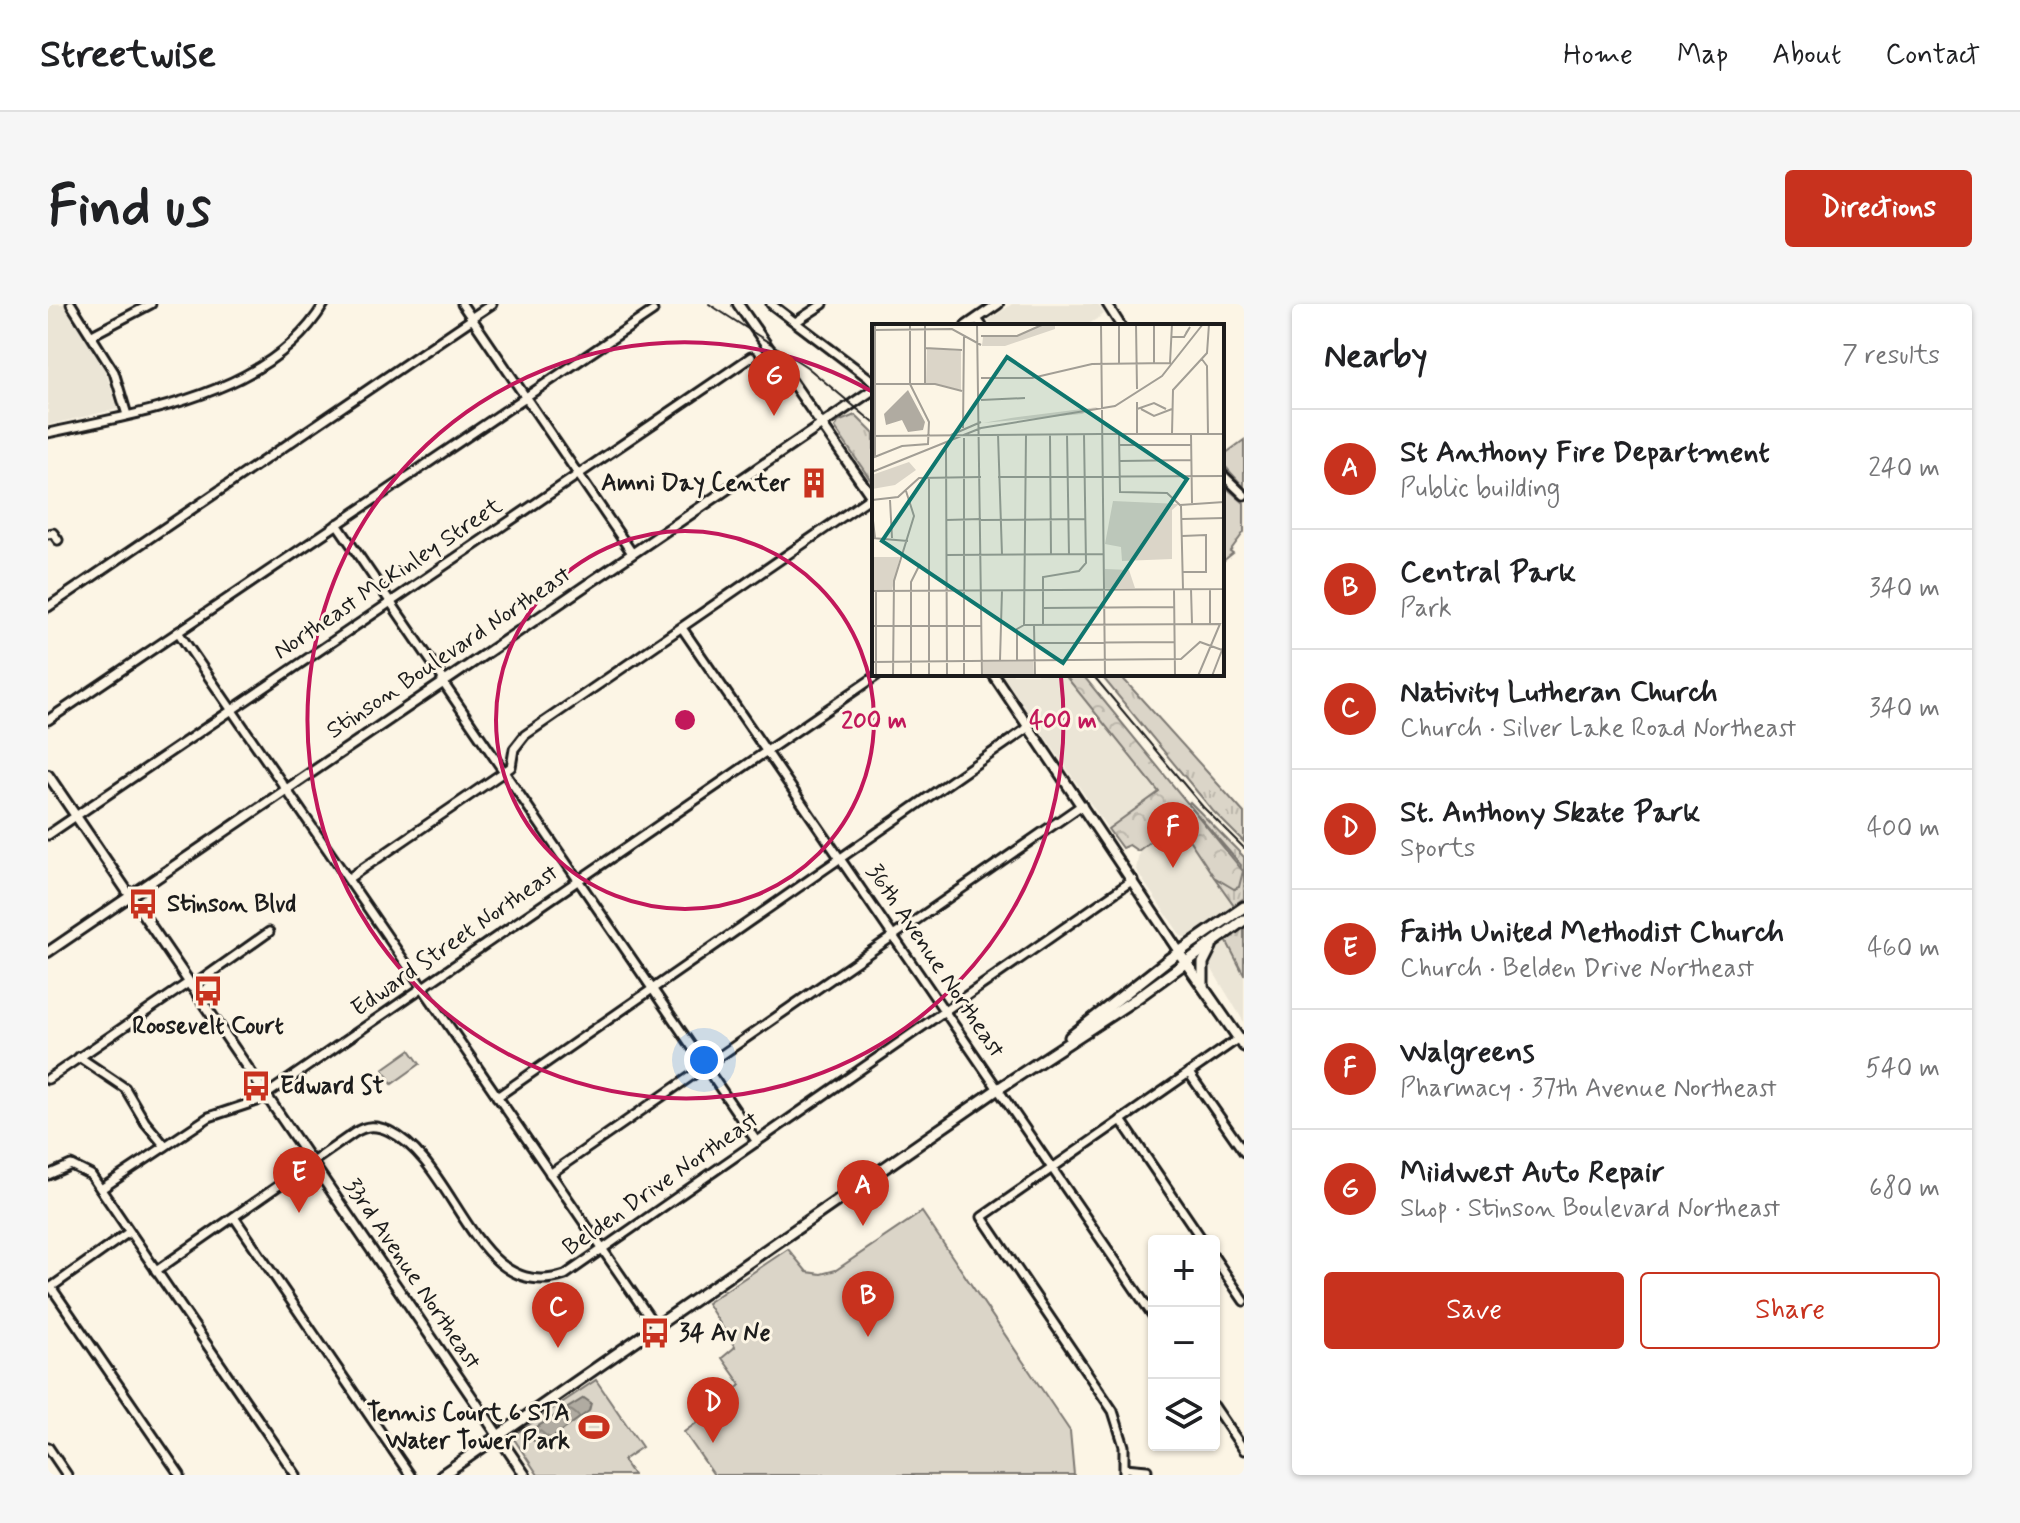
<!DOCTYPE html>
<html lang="en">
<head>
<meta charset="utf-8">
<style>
	body { margin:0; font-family:Mynerve,sans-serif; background:#f6f6f6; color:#202124 }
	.controls { position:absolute; right:24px; bottom:24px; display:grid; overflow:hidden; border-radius:8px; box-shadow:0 2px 6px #0004 }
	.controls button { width:72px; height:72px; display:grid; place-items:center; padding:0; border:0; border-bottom:2px solid #e0e0e0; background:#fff; color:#202124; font:40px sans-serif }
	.you { position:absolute; left:656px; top:756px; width:28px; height:28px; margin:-20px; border:6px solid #fff; border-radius:50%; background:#1a73e8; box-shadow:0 0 0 12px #1a73e833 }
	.badge { display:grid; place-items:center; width:52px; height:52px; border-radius:50%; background:#c8321e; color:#fff; font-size:26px; font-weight:700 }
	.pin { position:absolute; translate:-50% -66px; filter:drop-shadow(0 2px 4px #0008) }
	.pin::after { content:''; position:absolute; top:42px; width:28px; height:24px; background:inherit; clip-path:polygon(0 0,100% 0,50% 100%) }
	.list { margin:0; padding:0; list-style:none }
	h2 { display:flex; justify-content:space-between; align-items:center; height:104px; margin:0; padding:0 32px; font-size:34px }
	h2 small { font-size:26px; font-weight:400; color:#757577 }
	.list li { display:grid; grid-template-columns:52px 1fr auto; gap:24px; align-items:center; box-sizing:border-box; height:120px; padding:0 32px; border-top:2px solid #e0e0e0 }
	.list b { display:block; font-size:30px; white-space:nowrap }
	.list p { margin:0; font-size:26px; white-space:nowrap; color:#757577 }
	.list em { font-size:26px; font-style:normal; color:#757577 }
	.actions { display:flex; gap:16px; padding:24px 32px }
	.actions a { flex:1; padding:18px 0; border:2px solid #c8321e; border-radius:8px; text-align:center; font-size:28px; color:#c8321e }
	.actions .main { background:#c8321e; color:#fff }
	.icon { flex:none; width:44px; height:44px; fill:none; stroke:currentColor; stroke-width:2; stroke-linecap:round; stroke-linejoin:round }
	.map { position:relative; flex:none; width:1196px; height:1171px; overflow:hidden; border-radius:8px }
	header { display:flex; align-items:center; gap:48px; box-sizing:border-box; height:112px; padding:0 40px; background:#fff; border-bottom:2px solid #e0e0e0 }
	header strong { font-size:38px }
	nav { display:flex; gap:44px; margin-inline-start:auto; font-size:28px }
	.intro { display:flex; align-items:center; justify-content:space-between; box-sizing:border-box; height:192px; padding:0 48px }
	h1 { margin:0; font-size:56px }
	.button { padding:20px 36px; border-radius:8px; background:#c8321e; color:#fff; font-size:28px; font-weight:700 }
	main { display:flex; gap:48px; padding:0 48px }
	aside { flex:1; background:#fff; border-radius:8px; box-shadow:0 2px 6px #0004 }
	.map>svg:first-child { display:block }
</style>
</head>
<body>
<header>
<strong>Streetwise</strong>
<nav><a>Home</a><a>Map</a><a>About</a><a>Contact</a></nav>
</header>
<div class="intro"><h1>Find us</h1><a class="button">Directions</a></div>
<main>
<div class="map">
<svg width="1196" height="1171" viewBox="0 0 1196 1171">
	<defs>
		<pattern id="grass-tufts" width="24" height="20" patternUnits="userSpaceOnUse" patternTransform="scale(2)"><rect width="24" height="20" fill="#dbd5c8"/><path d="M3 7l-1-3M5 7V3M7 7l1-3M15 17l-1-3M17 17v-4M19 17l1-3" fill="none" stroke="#bbb6ab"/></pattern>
		<pattern id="forest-crowns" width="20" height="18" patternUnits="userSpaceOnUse" patternTransform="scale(2)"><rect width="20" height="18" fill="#dbd5c8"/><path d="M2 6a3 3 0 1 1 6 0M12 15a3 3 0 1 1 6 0" fill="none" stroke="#bbb6ab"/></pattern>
		<pattern id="water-waves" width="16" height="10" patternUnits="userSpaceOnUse" patternTransform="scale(2)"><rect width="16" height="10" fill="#b0aba1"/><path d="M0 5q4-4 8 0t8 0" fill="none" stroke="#8e8a82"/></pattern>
	</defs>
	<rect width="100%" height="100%" fill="#fcf5e5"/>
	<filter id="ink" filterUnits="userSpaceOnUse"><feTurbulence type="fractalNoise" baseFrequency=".0125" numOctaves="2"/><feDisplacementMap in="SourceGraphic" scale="16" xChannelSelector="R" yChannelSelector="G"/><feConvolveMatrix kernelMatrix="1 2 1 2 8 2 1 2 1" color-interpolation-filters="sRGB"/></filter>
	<g filter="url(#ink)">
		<g fill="#ebe5d6">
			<polygon points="0,0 15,0 38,34 58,69 70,105 0,121"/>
			<polygon points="964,0 1050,0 1056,10 1038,22 942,22 940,17"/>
			<polygon points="954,370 1016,370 1111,488 1060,525"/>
			<polygon points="1118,525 1128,525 1138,532 1186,601 1142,634 1133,632 1088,566 1092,543"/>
			<polygon points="1178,636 1196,671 1196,718 1160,659 1166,645"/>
		</g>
		<g fill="url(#grass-tufts)" stroke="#7c7872" stroke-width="2">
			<polygon points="807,111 826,130 826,181 787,124 790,118"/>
			<polygon points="1052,370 1071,370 1196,509 1196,538 1165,507"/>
			<polygon points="1142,498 1196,553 1196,594 1186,601 1166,573 1187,585 1192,577 1193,561 1140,500"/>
			<polygon points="1196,623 1196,671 1178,636"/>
		</g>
		<polygon fill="url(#forest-crowns)" stroke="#7c7872" stroke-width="2" points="1016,370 1034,370 1195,567 1191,583 1186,585 1166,573 1142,537 1128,525 1118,525 1090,547 1081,541 1074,544 1060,525 1111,488"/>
		<g fill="#dbd5c8" stroke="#7c7872" stroke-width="2">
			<polygon points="1196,136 1196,183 1174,159 1174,152"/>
			<polygon points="1174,180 1196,199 1196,228 1182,247 1185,249 1174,258"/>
			<polygon points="362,746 372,760 344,780 335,765"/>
			<polygon points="874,908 1022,1127 1026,1171 666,1171 636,1128 659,1111 655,1104 693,1081 674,1054 687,1043 659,999 740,945 759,968 773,970 788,966"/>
			<polygon points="548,1076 594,1143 575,1156 585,1171 490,1171 464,1132"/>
		</g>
		<polygon fill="url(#water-waves)" stroke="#75726c" stroke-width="2" points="536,1094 543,1099 541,1107 495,1141 482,1135 484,1126"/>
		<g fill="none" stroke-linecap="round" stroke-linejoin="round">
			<g stroke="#1c1c1c" stroke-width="13">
				<g id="minor">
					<polyline points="23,0 66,68 79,111"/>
					<polyline points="414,0 584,249"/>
					<polyline points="723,0 826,78"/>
					<polyline points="1059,0 1073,22"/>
					<polyline points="423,14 444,0"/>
					<polyline points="929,15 934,22"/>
					<polyline points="749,17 775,0"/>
					<polyline points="44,31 103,0"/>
					<path d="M 0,129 C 94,108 222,91 276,0"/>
					<polyline points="1174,170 1196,191"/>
					<polyline points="289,220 396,376"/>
					<polyline points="0,230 5,229 10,236"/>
					<polyline points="0,303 424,15"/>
					<polyline points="634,324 1106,1013"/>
					<polyline points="130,328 608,1023"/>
					<polyline points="394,377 709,838"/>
					<polyline points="0,416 605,7"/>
					<polyline points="0,531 703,53"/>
					<polyline points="301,574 463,463 466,445 477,431 823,193"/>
					<polyline points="143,683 221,628"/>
					<polyline points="31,753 77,784 97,818 117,842"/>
					<polyline points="1141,769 1196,848"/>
					<polyline points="0,775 140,679"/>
					<polyline points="449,793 981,423"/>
					<polyline points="1073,816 1155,937"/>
					<polyline points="502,870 1034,501"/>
					<polyline points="0,871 23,861 43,871 248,1171"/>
					<polyline points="53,885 161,813 209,797 831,370"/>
					<polyline points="186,913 362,1171"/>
					<polyline points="1166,953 1196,997"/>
					<path d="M 108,967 L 306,829 C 318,821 328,821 341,827 C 409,859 427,1001 517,971 L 1085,576"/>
					<polyline points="3,983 132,1171"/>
					<polyline points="2,984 81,928"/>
					<polyline points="1166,1102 1196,1146"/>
					<polyline points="0,1143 19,1171"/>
					<polyline points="1077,1164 1099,1166"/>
					<polyline points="1076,1171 1076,1142 1065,1107 934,913 1191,734"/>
				</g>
			</g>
			<g stroke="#1c1c1c" stroke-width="14">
				<g id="tertiary">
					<polyline points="690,0 826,196"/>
					<polyline points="918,22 950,0"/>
					<polyline points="945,370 1132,649"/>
					<polyline points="0,471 477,1171"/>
					<polyline points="0,648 826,85"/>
				</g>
			</g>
			<g stroke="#1c1c1c" stroke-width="15">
				<g id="secondary">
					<polyline points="1134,653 1196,742"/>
					<polyline points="1155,682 1155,659 1163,643"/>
					<polyline points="1022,733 1121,655 1196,603"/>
					<polyline points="394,1171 950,785 1089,694 1196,616"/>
				</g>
			</g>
			<use href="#minor" stroke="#fcf5e5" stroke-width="7"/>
			<use href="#tertiary" stroke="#fcf5e5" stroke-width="8"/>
			<use href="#secondary" stroke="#fcf5e5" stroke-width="9"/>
			<g stroke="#1c1c1c" stroke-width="2">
				<polyline points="661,0 759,63 826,119"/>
				<polyline points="1044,370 1155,503 1196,544"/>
			</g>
		</g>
	</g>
	<g fill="none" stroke="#c2185b" stroke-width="4">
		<circle cx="637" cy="416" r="189"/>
		<path d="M1013 373A378 378 0 1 1 823 87"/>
	</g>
	<defs>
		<g id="building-bare" transform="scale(2.4)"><path d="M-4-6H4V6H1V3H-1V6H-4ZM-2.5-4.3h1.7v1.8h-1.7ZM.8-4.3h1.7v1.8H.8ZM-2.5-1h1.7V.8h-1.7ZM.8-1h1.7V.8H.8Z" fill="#c8321e" stroke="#fcf5e5" stroke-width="2.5" paint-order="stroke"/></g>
		<g id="bus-bare" transform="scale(2.4)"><path d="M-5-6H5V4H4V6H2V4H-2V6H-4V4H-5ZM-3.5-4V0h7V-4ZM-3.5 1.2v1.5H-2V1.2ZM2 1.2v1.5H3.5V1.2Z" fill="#c8321e" stroke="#fcf5e5" stroke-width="2.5" paint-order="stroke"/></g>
		<g id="stadium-bare" transform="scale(2.4)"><path d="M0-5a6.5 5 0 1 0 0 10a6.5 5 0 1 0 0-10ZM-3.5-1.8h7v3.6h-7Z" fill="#c8321e" stroke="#fcf5e5" stroke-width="2.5" paint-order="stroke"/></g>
	</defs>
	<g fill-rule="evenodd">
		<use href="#building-bare" x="766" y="179"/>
		<use href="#bus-bare" x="95" y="600"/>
		<use href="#bus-bare" x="160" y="687"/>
		<use href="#bus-bare" x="208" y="782"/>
		<use href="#bus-bare" x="607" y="1029"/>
		<use href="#stadium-bare" x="546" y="1123"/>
	</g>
	<g text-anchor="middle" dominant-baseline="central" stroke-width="6" stroke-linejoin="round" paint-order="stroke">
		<g font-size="24" font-weight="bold" fill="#1c1c1c" stroke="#fcf5e5" text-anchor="start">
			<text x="742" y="179" text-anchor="end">Amni Day Center</text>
			<text x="119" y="600">Stinson Blvd</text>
			<text x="160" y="722" text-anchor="middle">Roosevelt Court</text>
			<text x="232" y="782">Edward St</text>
			<text x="631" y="1029">34 Av Ne</text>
			<text x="522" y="1109" text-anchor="end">Tennis Court 6 STA<tspan x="522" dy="28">Water Tower Park</tspan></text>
		</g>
		<g font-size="24" fill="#1c1c1c" stroke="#fcf5e5">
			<text transform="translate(340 275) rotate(-34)">Northeast McKinley Street</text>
			<text transform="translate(401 349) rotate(-34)">Stinson Boulevard Northeast</text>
			<text transform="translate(407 637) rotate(-35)">Edward Street Northeast</text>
			<text transform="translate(887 657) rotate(56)">36th Avenue Northeast</text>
			<text transform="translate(613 880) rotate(-35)">Belden Drive Northeast</text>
			<text transform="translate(364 970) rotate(56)">33rd Avenue Northeast</text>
		</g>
	</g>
	<g transform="translate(824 20)">
		<rect width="352" height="352" fill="#fcf5e5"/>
		<path d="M 226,83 L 210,90 L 111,99 L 139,94 Z" fill="#dbd5c8"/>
		<path d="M 37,138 L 44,146 L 23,161 L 0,165 L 0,151 Z" fill="#dbd5c8"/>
		<path d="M 161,337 L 162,352 L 111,352 L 111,338 Z" fill="#dbd5c8"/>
		<path d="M 173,0 L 183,0 L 183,5 L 133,22 L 110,22 L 111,13 L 141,13 ZM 55,24 L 89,27 L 89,66 L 54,59 ZM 241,177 L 307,180 L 300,186 L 300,235 L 250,237 L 249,223 L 233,220 ZM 0,233 L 28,233 L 20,266 L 0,266 ZM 233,245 L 257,246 L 263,264 L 233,264 Z" fill="#dbd5c8"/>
		<path d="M 36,66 L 53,98 L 51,106 L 36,108 L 30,96 L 14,101 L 12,90 Z" fill="#b0aba1"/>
		<path fill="none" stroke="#a29e95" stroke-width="2" d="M 53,0 L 53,60M 105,0 L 110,352M 229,0 L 233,352M 247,0 L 247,40M 264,0 L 265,65M 282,0 L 282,39M 2,6 L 80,5 L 109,21M 109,12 L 145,12 L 172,0M 300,13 L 312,13 L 318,3 L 314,9M 53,24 L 90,26M 329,34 L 335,42 L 336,110M 109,54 L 160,54 L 220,40 L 298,39 L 300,0M 1,60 L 63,60 L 90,67M 109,76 L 153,74M 265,78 L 265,110M 265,85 L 282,79 L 294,85M 269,85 L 282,92 L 300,85M 91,104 L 92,11M 126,110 L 130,231M 178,110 L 179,231M 195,110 L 197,231M 228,110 L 352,110M 247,110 L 248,168 L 295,169 L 309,182 L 311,265M 300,110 L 301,66 L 335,29 L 337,0M 319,110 L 320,179M 79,111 L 109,98M 0,112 L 228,110M 92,114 L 92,352M 248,121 L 319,121M 74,125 L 75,352M 3,133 L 3,0M 0,134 L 30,122 L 56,120 L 57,98 L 38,60 L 38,0M 248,137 L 319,136M 0,148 L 109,104 L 243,82 L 290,52 L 331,0M 126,153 L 352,152M 57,154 L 57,352M 0,176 L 26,173 L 47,154 L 109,153M 18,176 L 20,214M 308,181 L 352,178M 0,188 L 3,214M 351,194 L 352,265M 310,195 L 352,194M 74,196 L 109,195M 109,196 L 213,195M 310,212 L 334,211 L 334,248 L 311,248M 0,214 L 36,217M 74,231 L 231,230M 302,265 L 303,352M 319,265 L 320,300M 338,265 L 338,300M 0,267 L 352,265M 170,284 L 302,283M 152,301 L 348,300 L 326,352M 152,301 L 154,111M 162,301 L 163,352M 171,301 L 171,253 L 207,247 L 214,239 L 212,110M 0,302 L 110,302M 162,319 L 303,318M 128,336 L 130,266M 145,336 L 145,305 L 152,301M 0,338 L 309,335 L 328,318 L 350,326M 4,352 L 4,267M 21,352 L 22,257 L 42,192 L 34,167M 39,352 L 39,258 L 48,240M 340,352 L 352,321"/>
		<path fill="#0f766e" fill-opacity="0.15" stroke="#0f766e" stroke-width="4" d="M 135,33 L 315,155 L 191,339 L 10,217 Z"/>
		<rect width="352" height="352" fill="none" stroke="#1c1c1c" stroke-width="4"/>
	</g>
	<circle cx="637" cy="416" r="12" fill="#c2185b" stroke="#fcf5e5" stroke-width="4"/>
	<g font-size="24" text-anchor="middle" font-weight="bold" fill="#c2185b" stroke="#fcf5e5" stroke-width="6" stroke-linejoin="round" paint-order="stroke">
		<text x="826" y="424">200 m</text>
		<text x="1015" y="424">400 m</text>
	</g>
</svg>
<div class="controls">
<button>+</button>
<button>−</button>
<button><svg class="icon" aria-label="layers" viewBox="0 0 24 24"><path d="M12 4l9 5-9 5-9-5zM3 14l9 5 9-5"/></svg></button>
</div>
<div class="you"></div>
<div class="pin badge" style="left:815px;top:922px">A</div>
<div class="pin badge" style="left:820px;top:1033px">B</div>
<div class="pin badge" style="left:510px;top:1044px">C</div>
<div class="pin badge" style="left:665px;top:1139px">D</div>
<div class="pin badge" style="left:251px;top:909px">E</div>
<div class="pin badge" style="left:1125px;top:564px">F</div>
<div class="pin badge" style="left:726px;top:112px">G</div>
</div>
<aside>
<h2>Nearby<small>7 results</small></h2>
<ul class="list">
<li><span class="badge">A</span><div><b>St Anthony Fire Department</b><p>Public building</p></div><em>240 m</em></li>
<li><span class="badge">B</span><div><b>Central Park</b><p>Park</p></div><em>340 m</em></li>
<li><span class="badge">C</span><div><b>Nativity Lutheran Church</b><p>Church · Silver Lake Road Northeast</p></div><em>340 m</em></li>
<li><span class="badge">D</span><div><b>St. Anthony Skate Park</b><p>Sports</p></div><em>400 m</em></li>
<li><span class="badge">E</span><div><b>Faith United Methodist Church</b><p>Church · Belden Drive Northeast</p></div><em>460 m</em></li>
<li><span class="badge">F</span><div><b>Walgreens</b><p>Pharmacy · 37th Avenue Northeast</p></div><em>540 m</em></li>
<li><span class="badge">G</span><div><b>Miidwest Auto Repair</b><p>Shop · Stinson Boulevard Northeast</p></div><em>680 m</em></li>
</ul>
<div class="actions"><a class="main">Save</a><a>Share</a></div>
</aside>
</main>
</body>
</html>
